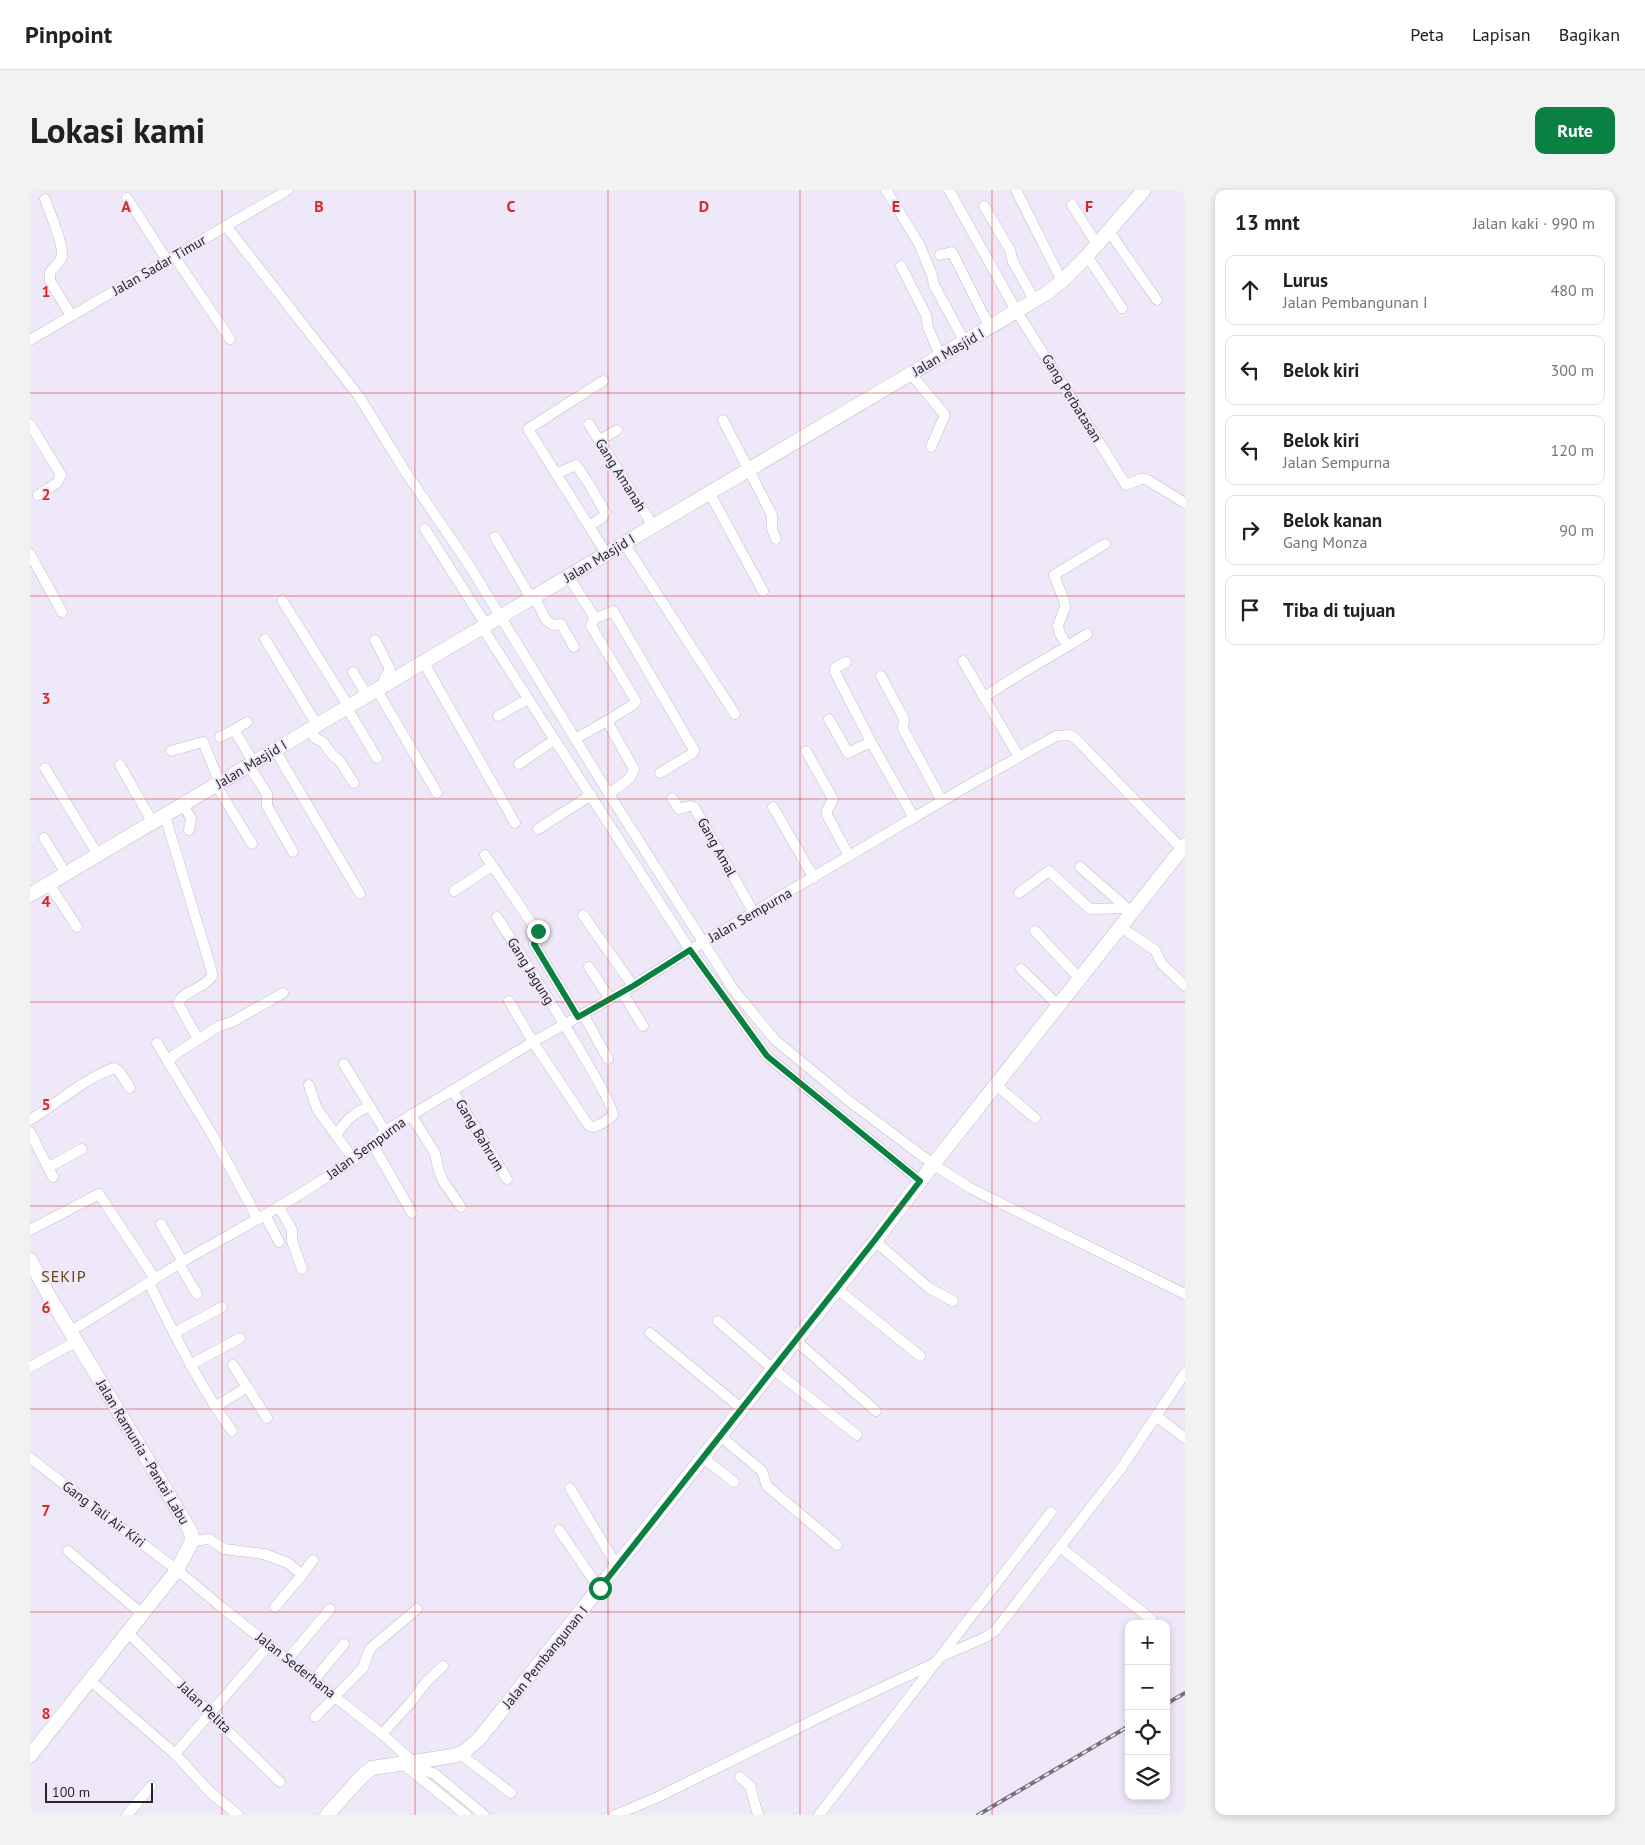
<!DOCTYPE html>
<html lang="id">
<head>
<meta charset="utf-8">
<style>
	body { margin:0; font-family:"PT Sans",sans-serif; background:#f2f2f2; color:#202124 }
	.controls { position:absolute; right:15px; bottom:15px; display:grid; overflow:hidden; border-radius:10px; box-shadow:0 2px 8px #0003 }
	.controls button { width:45px; height:45px; display:grid; place-items:center; padding:0; border:0; border-bottom:1px solid #e0e0e0; background:#fff; color:#202124; font:25px sans-serif }
	.scale { position:absolute; left:15px; bottom:12px; width:108px; box-sizing:border-box; padding-left:5px; border:2px solid #27252a; border-top:0; font-size:14px; line-height:18px; white-space:nowrap; color:#27252a; -webkit-text-stroke:4px #efe8f8; paint-order:stroke }
	.stop { position:absolute; width:15px; height:15px; margin:-11px; border:4px solid #0b8043; border-radius:50%; background:#fff }
	.stop.end { background:#0b8043; border-color:#fff; box-shadow:0 1px 5px #0008 }
	.list { margin:0; padding:0; list-style:none }
	h2 { display:flex; justify-content:space-between; align-items:center; height:65px; margin:0; padding:0 20px; font-size:21px }
	h2 small { font-size:16px; font-weight:400; color:#757577 }
	.list li { display:grid; grid-template-columns:32px 1fr auto; gap:15px; align-items:center; box-sizing:border-box; height:70px; margin:0 10px 10px; padding:0 10px; border:1px solid #e0e0e0; border-radius:10px }
	.list b { display:block; font-size:19px; white-space:nowrap }
	.list p { margin:0; font-size:16px; white-space:nowrap; color:#757577 }
	.list em { font-size:16px; font-style:normal; color:#757577 }
	.icon { flex:none; width:28px; height:28px; fill:none; stroke:currentColor; stroke-width:2; stroke-linecap:round; stroke-linejoin:round }
	.map { position:relative; flex:none; width:1155px; height:1625px; overflow:hidden; border-radius:10px }
	header { display:flex; align-items:center; gap:30px; box-sizing:border-box; height:70px; padding:0 25px; background:#fff; border-bottom:1px solid #e0e0e0 }
	header strong { font-size:24px }
	nav { display:flex; gap:28px; margin-inline-start:auto; font-size:18px }
	.intro { display:flex; align-items:center; justify-content:space-between; box-sizing:border-box; height:120px; padding:0 30px }
	h1 { margin:0; font-size:35px }
	.button { padding:12px 22px; border-radius:10px; background:#0b8043; color:#fff; font-size:18px; font-weight:700 }
	main { display:flex; gap:30px; padding:0 30px }
	aside { flex:1; background:#fff; border-radius:10px; box-shadow:0 2px 8px #0003 }
	.map>svg:first-child { display:block }
</style>
</head>
<body>
<header>
<strong>Pinpoint</strong>
<nav><a>Peta</a><a>Lapisan</a><a>Bagikan</a></nav>
</header>
<div class="intro"><h1>Lokasi kami</h1><a class="button">Rute</a></div>
<main>
<div class="map">
<svg width="1155" height="1625" viewBox="0 0 1155 1625">
	<rect width="100%" height="100%" fill="#efe8f8"/>
	<g fill="none" stroke-linecap="round" stroke-linejoin="round">
		<g stroke="#c2bbca" stroke-width="11">
			<g id="minor">
				<polyline points="856,0 889,54 902,85 904,95 935,152"/>
				<polyline points="919,0 987,122 1096,295 1111,289 1116,289 1155,313"/>
				<polyline points="986,0 1032,91"/>
				<polyline points="97,8 137,70"/>
				<path d="M 15,9 C 19,21 34,55 32,66 C 31,72 24,77 20,82 L 20,91 L 41,125"/>
				<polyline points="1042,15 1066,53"/>
				<polyline points="954,16 980,60 983,72 1005,111"/>
				<polyline points="196,36 328,205 375,281 439,375 579,604 703,799 745,850 819,911 903,974 940,998 1155,1104"/>
				<polyline points="1078,40 1127,110"/>
				<polyline points="910,65 922,62 960,138"/>
				<polyline points="144,66 200,149"/>
				<polyline points="1057,66 1092,118"/>
				<polyline points="871,76 896,125 898,138 911,167"/>
				<polyline points="0,150 258,0"/>
				<polyline points="881,184 915,225 901,257"/>
				<polyline points="573,191 498,239 576,363"/>
				<polyline points="693,230 742,325 742,339 746,349"/>
				<polyline points="0,234 31,285 27,293 8,305"/>
				<polyline points="559,234 623,336"/>
				<polyline points="569,251 587,240"/>
				<polyline points="526,284 546,275 559,294 575,322 573,327 559,336"/>
				<polyline points="679,302 733,401"/>
				<polyline points="395,339 456,435"/>
				<polyline points="465,347 501,408"/>
				<polyline points="594,353 705,524"/>
				<polyline points="0,364 32,422"/>
				<polyline points="538,386 563,425 564,429 561,436 606,511 604,514 577,531 604,579 600,588 579,604"/>
				<polyline points="504,406 516,430 523,435 531,434 544,457"/>
				<polyline points="252,410 319,517"/>
				<polyline points="564,429 583,421 664,560 663,563 630,583"/>
				<polyline points="452,437 660,760 737,866 890,991"/>
				<polyline points="235,449 287,535"/>
				<polyline points="345,450 360,479 354,489 355,495"/>
				<polyline points="1038,456 1057,444"/>
				<polyline points="933,471 954,507"/>
				<polyline points="816,472 805,478 805,482 841,552 884,628"/>
				<polyline points="394,473 485,633"/>
				<polyline points="323,482 337,506"/>
				<polyline points="851,486 874,529 873,539 912,611"/>
				<polyline points="347,500 407,603"/>
				<polyline points="317,518 347,568"/>
				<polyline points="468,526 498,509"/>
				<polyline points="799,529 818,563 841,552"/>
				<polyline points="217,532 204,540 224,573"/>
				<polyline points="280,539 285,548 293,552 303,566 309,570 324,593"/>
				<polyline points="190,547 204,540"/>
				<polyline points="545,549 577,531"/>
				<polyline points="245,560 330,704"/>
				<polyline points="141,561 173,552 190,593"/>
				<polyline points="776,561 803,609 797,621 797,625 819,666"/>
				<polyline points="989,567 954,507 995,481 1038,456 1030,444 1028,436 1035,417 1034,410 1024,385 1075,354"/>
				<polyline points="489,574 524,550"/>
				<polyline points="90,575 123,633"/>
				<polyline points="219,576 237,604 237,616 263,662"/>
				<polyline points="15,578 68,665"/>
				<polyline points="186,595 222,654"/>
				<polyline points="642,608 649,619 660,616 664,617 724,723"/>
				<polyline points="153,615 161,628 159,640"/>
				<polyline points="743,617 784,688"/>
				<path d="M 135,626 L 182,782 L 182,786 C 174,799 154,800 148,813 L 168,849"/>
				<polyline points="508,639 561,605"/>
				<polyline points="14,648 36,684"/>
				<polyline points="455,665 507,741 504,754 548,827"/>
				<polyline points="1050,677 1097,718"/>
				<polyline points="19,694 47,737"/>
				<polyline points="424,701 462,676"/>
				<polyline points="989,703 1019,681 1060,719 1097,718 1104,720"/>
				<polyline points="553,725 603,796"/>
				<path d="M 467,727 C 482,751 585,911 583,925 C 578,930 570,935 563,937 L 559,936 L 503,852 L 479,811"/>
				<polyline points="1090,737 1125,760 1132,774 1155,796"/>
				<polyline points="1005,741 1050,789"/>
				<polyline points="559,777 580,809"/>
				<polyline points="991,779 1028,815"/>
				<polyline points="592,802 613,836"/>
				<polyline points="553,824 578,869"/>
				<polyline points="127,853 183,946 228,1029"/>
				<polyline points="138,872 144,865 189,836 202,832 253,803"/>
				<polyline points="314,874 355,941"/>
				<polyline points="279,895 287,919 324,970"/>
				<polyline points="966,895 1005,928"/>
				<polyline points="423,901 477,989"/>
				<polyline points="381,925 405,963 408,978 413,991 431,1017"/>
				<path d="M 0,930 C 27,914 53,889 84,878 L 89,881 L 100,898"/>
				<polyline points="0,942 23,987"/>
				<path d="M 306,945 C 315,932 324,921 340,917"/>
				<polyline points="343,955 382,1023"/>
				<polyline points="19,977 52,959"/>
				<polyline points="249,1017 262,1040 262,1051 272,1079"/>
				<polyline points="235,1025 249,1052"/>
				<polyline points="131,1034 153,1072"/>
				<polyline points="0,1040 69,1004 125,1089"/>
				<polyline points="845,1051 899,1098 923,1111"/>
				<polyline points="149,1074 167,1104"/>
				<path d="M 119,1093 C 144,1144 169,1195 202,1241"/>
				<polyline points="806,1098 890,1166"/>
				<polyline points="688,1131 743,1179 827,1245"/>
				<path d="M 41,1141 C 82,1116 123,1089 164,1065 C 206,1041 249,1018 289,992 C 314,977 337,963 355,941 L 503,852 L 603,796 L 660,760 L 939,595 L 1026,546 L 1040,545 L 1046,549 L 1152,659"/>
				<polyline points="144,1143 192,1117"/>
				<polyline points="620,1143 712,1219"/>
				<polyline points="765,1150 846,1221"/>
				<polyline points="160,1175 210,1148"/>
				<polyline points="203,1175 237,1228"/>
				<polyline points="0,1177 47,1151"/>
				<polyline points="185,1217 217,1197"/>
				<polyline points="1126,1226 1155,1248"/>
				<polyline points="690,1246 732,1281 737,1296 807,1355"/>
				<polyline points="0,1268 147,1380 195,1420 352,1544 383,1572"/>
				<polyline points="673,1268 704,1292"/>
				<polyline points="540,1298 587,1376"/>
				<polyline points="529,1340 569,1398"/>
				<polyline points="162,1351 179,1349 194,1359 234,1364 258,1373 272,1385"/>
				<polyline points="1030,1357 1122,1430"/>
				<polyline points="38,1361 112,1424"/>
				<polyline points="245,1417 272,1385 283,1370"/>
				<polyline points="98,1443 250,1592"/>
				<polyline points="912,1466 954,1448 965,1441 1092,1277 1155,1183"/>
				<polyline points="258,1469 300,1419"/>
				<polyline points="284,1490 314,1454"/>
				<polyline points="61,1491 145,1564 181,1603 208,1625"/>
				<polyline points="285,1527 333,1478 339,1461 342,1457 387,1419"/>
				<polyline points="352,1544 381,1512 397,1491 413,1476"/>
				<polyline points="145,1564 239,1455"/>
				<polyline points="430,1564 481,1603"/>
				<polyline points="378,1578 436,1625"/>
				<polyline points="378,1579 397,1581 405,1584 454,1625"/>
				<path d="M 710,1587 L 721,1597 C 722,1608 726,1615 728,1625"/>
				<polyline points="97,1625 121,1596"/>
				<polyline points="585,1625 628,1607 796,1524 905,1473"/>
				<polyline points="789,1625 1021,1322"/>
			</g>
		</g>
		<g stroke="#c2bbca" stroke-width="15">
			<g id="major">
				<polyline points="0,705 1017,103 1032,91 1057,66 1114,0"/>
				<polyline points="0,1070 19,1106 161,1342 162,1351 147,1380 0,1566"/>
				<polyline points="297,1625 332,1586 342,1578 423,1566 434,1562 449,1549 845,1051 901,977 1155,655"/>
			</g>
		</g>
		<use href="#minor" stroke="#fff" stroke-width="10"/>
		<use href="#major" stroke="#fff" stroke-width="14"/>
		<g stroke="#76727c" stroke-width="4">
			<g id="rail">
				<polyline points="1136,1514 1155,1503"/>
				<polyline points="948,1625 1099,1536"/>
			</g>
		</g>
		<use href="#rail" stroke="#efe8f8" stroke-width="2" stroke-dasharray="5.5" stroke-linecap="butt"/>
	</g>
	<g fill="none" stroke-linecap="round" stroke-linejoin="round">
		<polyline stroke="#0b8043" stroke-width="6" points="508,741 504,754 548,827 603,796 660,760 737,866 890,991 844,1051 570,1398"/>
	</g>
	<path fill="none" stroke="#d62828" stroke-width="1" stroke-opacity="0.55" d="M 192,0 L 192,1625M 385,0 L 385,1625M 578,0 L 578,1625M 770,0 L 770,1625M 962,0 L 962,1625M 0,203 L 1155,203M 0,406 L 1155,406M 0,609 L 1155,609M 0,812 L 1155,812M 0,1016 L 1155,1016M 0,1219 L 1155,1219M 0,1422 L 1155,1422"/>
	<g text-anchor="middle" dominant-baseline="central" stroke-width="4" stroke-linejoin="round" paint-order="stroke">
		<g font-size="14" fill="#27252a" stroke="#efe8f8">
			<text transform="translate(129 75) rotate(-30)">Jalan Sadar Timur</text>
			<text transform="translate(918 162) rotate(-30)">Jalan Masjid I</text>
			<text transform="translate(1042 208) rotate(58)">Gang Perbatasan</text>
			<text transform="translate(591 285) rotate(58)">Gang Amanah</text>
			<text transform="translate(569 368) rotate(-31)">Jalan Masjid I</text>
			<text transform="translate(221 574) rotate(-31)">Jalan Masjid I</text>
			<text transform="translate(687 657) rotate(61)">Gang Amal</text>
			<text transform="translate(720 725) rotate(-30)">Jalan Sempurna</text>
			<text transform="translate(501 781) rotate(58)">Gang Jagung</text>
			<text transform="translate(450 945) rotate(59)">Gang Bahrum</text>
			<text transform="translate(336 958) rotate(-36)">Jalan Sempurna</text>
			<text transform="translate(113 1262) rotate(59)">Jalan Ramunia - Pantai Labu</text>
			<text transform="translate(74 1324) rotate(37)">Gang Tali Air Kiri</text>
			<text transform="translate(515 1467) rotate(-51)">Jalan Pembangunan I</text>
			<text transform="translate(266 1475) rotate(38)">Jalan Sederhana</text>
			<text transform="translate(175 1517) rotate(44)">Jalan Pelita</text>
		</g>
		<g font-size="16" letter-spacing="1" fill="#64450d" stroke="#efe8f8">
			<text x="34" y="1086">SEKIP</text>
		</g>
	</g>
	<g font-size="16" text-anchor="middle" font-weight="bold" fill="#d62828" stroke="#efe8f8" stroke-width="4" stroke-linejoin="round" paint-order="stroke">
		<text x="96" y="22">A</text>
		<text x="289" y="22">B</text>
		<text x="481" y="22">C</text>
		<text x="674" y="22">D</text>
		<text x="866" y="22">E</text>
		<text x="1059" y="22">F</text>
		<text x="16" y="107">1</text>
		<text x="16" y="310">2</text>
		<text x="16" y="514">3</text>
		<text x="16" y="717">4</text>
		<text x="16" y="920">5</text>
		<text x="16" y="1123">6</text>
		<text x="16" y="1326">7</text>
		<text x="16" y="1529">8</text>
	</g>
</svg>
<div class="controls">
<button>+</button>
<button>−</button>
<button><svg class="icon" aria-label="locate" viewBox="0 0 24 24"><circle cx="12" cy="12" r="6"/><path d="M12 2v4M12 18v4M2 12h4M18 12h4"/></svg></button>
<button><svg class="icon" aria-label="layers" viewBox="0 0 24 24"><path d="M12 4l9 5-9 5-9-5zM3 14l9 5 9-5"/></svg></button>
</div>
<div class="scale">100 m</div>
<div class="stop" style="left:570px;top:1398px"></div>
<div class="stop end" style="left:508px;top:741px"></div>
</div>
<aside>
<h2>13 mnt<small>Jalan kaki · 990 m</small></h2>
<ul class="list">
<li><svg class="icon" aria-label="ahead" viewBox="0 0 24 24"><path d="M12 20V5M6 11l6-6 6 6"/></svg><div><b>Lurus</b><p>Jalan Pembangunan I</p></div><em>480 m</em></li>
<li><svg class="icon" aria-label="left" viewBox="0 0 24 24"><path d="M17 20v-9H6M10 6l-5 5 5 5"/></svg><div><b>Belok kiri</b></div><em>300 m</em></li>
<li><svg class="icon" aria-label="left" viewBox="0 0 24 24"><path d="M17 20v-9H6M10 6l-5 5 5 5"/></svg><div><b>Belok kiri</b><p>Jalan Sempurna</p></div><em>120 m</em></li>
<li><svg class="icon" aria-label="right" viewBox="0 0 24 24"><path d="M7 20v-9h11M14 6l5 5-5 5"/></svg><div><b>Belok kanan</b><p>Gang Monza</p></div><em>90 m</em></li>
<li><svg class="icon" aria-label="arrive" viewBox="0 0 24 24"><path d="M6 21V4h12l-3 4 3 4H6"/></svg><div><b>Tiba di tujuan</b></div></li>
</ul>
</aside>
</main>
</body>
</html>
